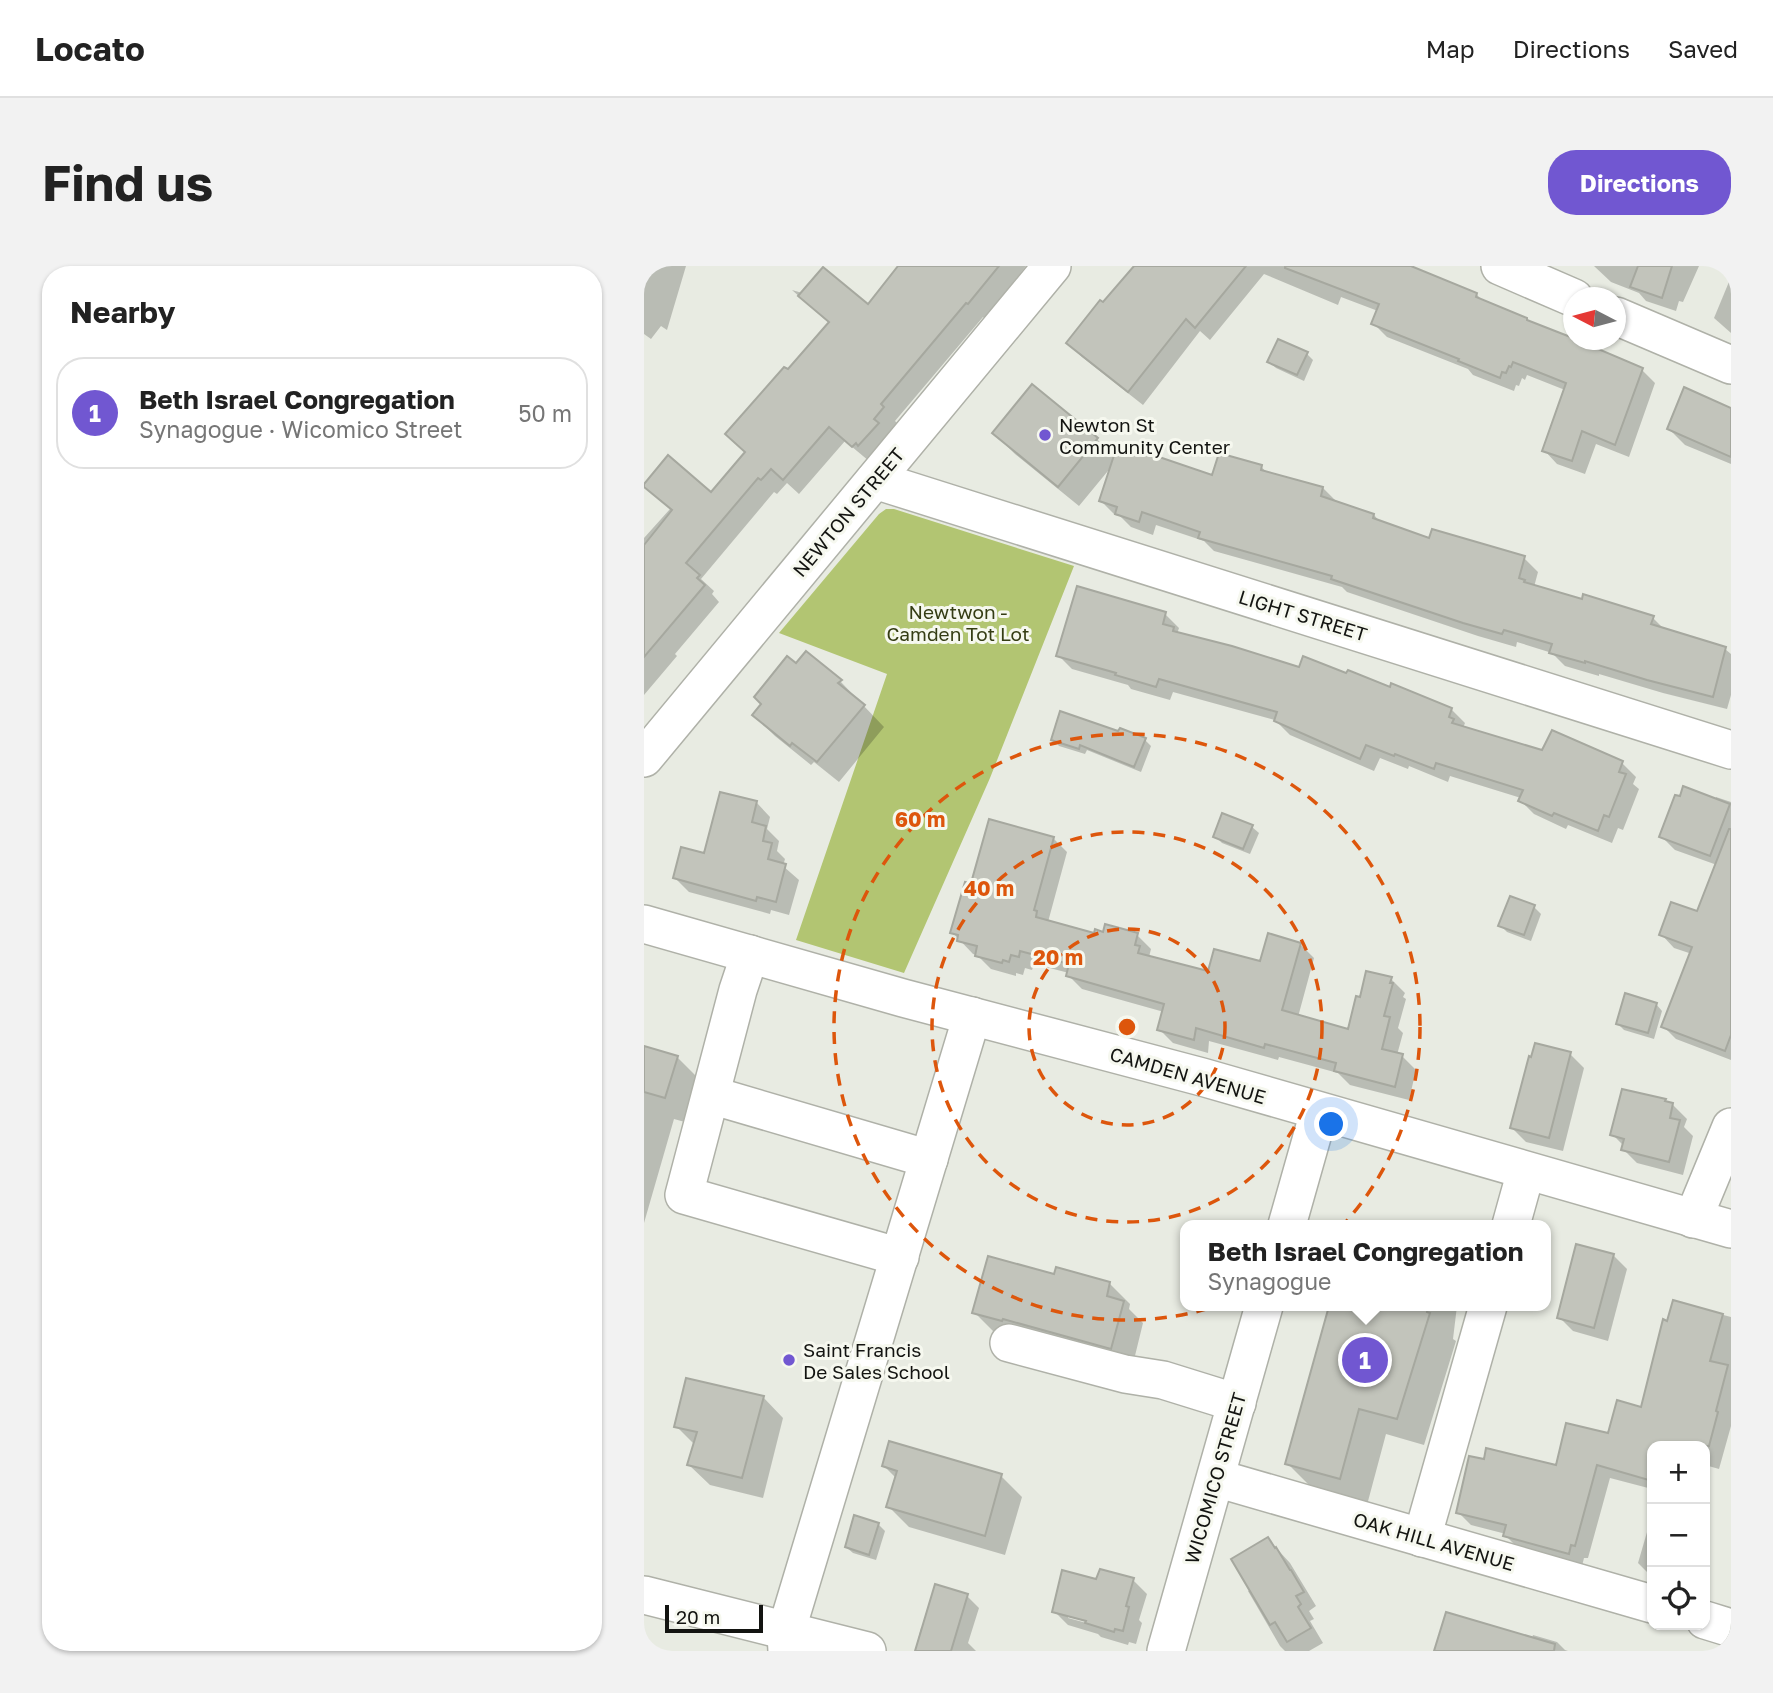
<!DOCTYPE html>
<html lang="en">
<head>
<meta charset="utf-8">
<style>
	body { margin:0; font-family:"Golos Text",sans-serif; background:#f2f2f2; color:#222 }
	.controls { position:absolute; right:21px; bottom:21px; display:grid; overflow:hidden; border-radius:14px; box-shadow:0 2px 5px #0004 }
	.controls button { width:63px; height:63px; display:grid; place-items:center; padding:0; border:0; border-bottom:2px solid #e0e0e0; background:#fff; color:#222; font:35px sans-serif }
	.compass { position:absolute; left:919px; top:21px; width:63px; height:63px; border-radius:50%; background:#fff; box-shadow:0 2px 5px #0004; rotate:276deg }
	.scale { position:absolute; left:21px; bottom:18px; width:98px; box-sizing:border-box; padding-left:7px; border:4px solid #131411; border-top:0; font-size:19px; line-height:24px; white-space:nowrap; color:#131411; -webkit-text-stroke:5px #f6f8ef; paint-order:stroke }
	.you { position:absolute; left:688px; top:859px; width:24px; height:24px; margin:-18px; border:5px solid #fff; border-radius:50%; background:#1a73e8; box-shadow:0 0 0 10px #1a73e833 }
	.badge { display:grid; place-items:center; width:46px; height:46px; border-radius:50%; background:#7157d1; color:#fff; font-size:23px; font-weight:700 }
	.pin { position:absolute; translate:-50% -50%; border:4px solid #fff; box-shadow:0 2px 7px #0006 }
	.popup { position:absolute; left:536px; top:954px; width:371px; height:91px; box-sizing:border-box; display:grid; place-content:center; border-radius:14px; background:#fff; filter:drop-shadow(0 2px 5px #0005); font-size:23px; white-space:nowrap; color:#767676 }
	.popup b { font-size:26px; color:#222 }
	.popup::after { content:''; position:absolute; left:50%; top:100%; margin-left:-14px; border:14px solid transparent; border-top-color:#fff }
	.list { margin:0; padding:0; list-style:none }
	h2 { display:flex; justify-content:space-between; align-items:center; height:91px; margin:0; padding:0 28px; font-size:30px }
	h2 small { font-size:23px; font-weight:400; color:#767676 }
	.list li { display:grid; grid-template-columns:46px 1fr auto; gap:21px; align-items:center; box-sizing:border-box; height:112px; margin:0 14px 14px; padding:0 14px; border:2px solid #e0e0e0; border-radius:28px }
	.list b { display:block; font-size:26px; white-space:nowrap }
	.list p { margin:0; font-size:23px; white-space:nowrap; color:#767676 }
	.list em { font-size:23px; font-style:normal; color:#767676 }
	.icon { flex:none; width:38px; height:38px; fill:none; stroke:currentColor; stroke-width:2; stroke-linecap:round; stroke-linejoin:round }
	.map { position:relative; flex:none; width:1087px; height:1385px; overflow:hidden; border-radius:28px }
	header { display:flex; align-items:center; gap:42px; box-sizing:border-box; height:98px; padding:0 35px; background:#fff; border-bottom:2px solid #e0e0e0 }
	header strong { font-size:33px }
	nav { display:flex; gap:38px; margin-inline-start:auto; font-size:24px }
	.intro { display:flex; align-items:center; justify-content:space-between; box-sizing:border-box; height:168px; padding:0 42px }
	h1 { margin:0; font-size:49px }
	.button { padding:18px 32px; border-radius:28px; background:#7157d1; color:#fff; font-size:24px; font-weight:700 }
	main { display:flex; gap:42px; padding:0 42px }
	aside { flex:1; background:#fff; border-radius:28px; box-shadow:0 2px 5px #0004 }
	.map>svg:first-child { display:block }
</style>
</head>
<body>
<header>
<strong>Locato</strong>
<nav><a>Map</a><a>Directions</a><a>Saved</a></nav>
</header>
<div class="intro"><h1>Find us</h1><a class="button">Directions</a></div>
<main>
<aside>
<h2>Nearby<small></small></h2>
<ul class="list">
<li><span class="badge">1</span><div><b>Beth Israel Congregation</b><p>Synagogue · Wicomico Street</p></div><em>50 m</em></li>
</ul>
</aside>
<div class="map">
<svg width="1087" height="1385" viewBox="0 0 1087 1385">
	<rect width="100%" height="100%" fill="#e8ebe2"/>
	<polygon fill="#b2c572" points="242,243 250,243 430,300 346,512 260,707 152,674 243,408 135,367 235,248"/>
	<g fill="#0003" fill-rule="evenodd">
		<polygon points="6,0 42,0 23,64 17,60 7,73 0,68 0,8"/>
		<polygon points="256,0 382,0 341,52 339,51 251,155 254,158 225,195 201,175 155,228 143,217 133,228 130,226 57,313 70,325 68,328 75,336 31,388 33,390 0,429 0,272 26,243 1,219 68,228 102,186 144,106 186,58 148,24 213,43 224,40"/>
		<polygon points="491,0 763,0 832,28 840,36 882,53 886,57 955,82 961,88 998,104 1011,117 985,191 952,178 941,208 913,198 900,184 921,124 883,109 881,114 878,112 875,120 872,119 870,125 829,109 824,103 743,71 729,57 734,45 697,31 694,39 620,8 566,74 556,65 499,139 438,91 424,77"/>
		<polygon points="950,0 1055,0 1039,36 1035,35 1032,45 1002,35 995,27 967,16"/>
		<polygon points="1087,11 1087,67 1070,52"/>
		<polygon points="663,88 669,94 660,115 632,102 625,96"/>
		<polygon points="1087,143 1087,198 1041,179 1025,163"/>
		<polygon points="350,167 453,173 471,192 570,211 617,201 624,207 679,222 693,236 730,249 737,257 787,274 880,292 894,306 890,321 1009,352 1022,365 1081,383 1087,388 1087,429 1083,443 1019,427 955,408 955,410 921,400 908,387 873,376 872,381 834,370 703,326 698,321 570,285 560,275 512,259 509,269 487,261 476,250 471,249 457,235 468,200 435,240 371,188"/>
		<polygon points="521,348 535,362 533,368 656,403 807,443 821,457 819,462 899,486 908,466 978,497 992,511 989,518 995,523 979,564 974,562 968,577 924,559 922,563 890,548 876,534 877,532 806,510 804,516 765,500 764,503 736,492 730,505 646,469 631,454 529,426 526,434 487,423 484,419 428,403 414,389"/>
		<polygon points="152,400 196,415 240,461 195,516 170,496 167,499 131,470 110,449"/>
		<polygon points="409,473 501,474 507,480 497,506 443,484 441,488 415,480"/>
		<polygon points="1072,531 1087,536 1087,794 1032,773 1019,760 1048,688 1030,682 1017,668 1054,647 1073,599 1031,584 1018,571 1071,534"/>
		<polygon points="113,537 126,551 123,563 135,575 133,585 141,593 139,600 155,614 145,649 127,644 126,648 45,626 31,612 61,589"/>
		<polygon points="608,561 615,567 606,588 578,577 571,570"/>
		<polygon points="409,572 423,586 404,656 451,669 493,669 507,683 505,691 566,707 617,697 656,678 670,692 654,751 705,765 717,733 747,713 761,727 759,731 762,733 754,762 759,767 753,789 758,790 772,804 765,834 706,819 694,807 635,791 634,794 565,775 564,787 529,777 515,763 520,746 438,723 424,709 425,707 390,698 388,704 381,702 379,709 372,707 372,710 347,703 333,689 329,688 308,666 328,620"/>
		<polygon points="867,632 890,641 897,648 887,675 863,666 856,659"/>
		<polygon points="1012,738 1018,745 1010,773 980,764 974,758"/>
		<polygon points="0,782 33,791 60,818 48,858 30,853 0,957"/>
		<polygon points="926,788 940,802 919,885 882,876 868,862"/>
		<polygon points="1021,834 1029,839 1043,853 1040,861 1049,870 1039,909 993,897 979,883 980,880 968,868"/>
		<polygon points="969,989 983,1003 964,1075 929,1065 915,1051"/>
		<polygon points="411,1011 465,1017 486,1038 485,1043 499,1057 488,1102 351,1067 330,1046"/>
		<polygon points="1030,1036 1087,1051 1087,1160 1075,1203 1061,1199 1061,1180 1008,1180 1008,1223 966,1212 944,1292 940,1292 938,1300 875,1283 861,1269 862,1268 827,1259 814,1246 913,1202 965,1169 998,1143"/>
		<polygon points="686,1040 813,1040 809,1073 812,1075 780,1179 742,1168 723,1239 670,1224 643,1197"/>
		<polygon points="119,1131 139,1152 119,1232 66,1219 45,1199 51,1179 32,1160"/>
		<polygon points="246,1177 357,1210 378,1231 361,1289 265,1261 244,1240 252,1212 240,1200"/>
		<polygon points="1008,1249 1008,1311 994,1297"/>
		<polygon points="234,1258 241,1265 232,1294 209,1287 202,1281"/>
		<polygon points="624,1273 646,1297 672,1340 665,1345 670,1353 666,1355 679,1377 665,1385 641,1385 636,1380 604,1325 607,1324"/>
		<path d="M 489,1314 L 503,1328 L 495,1354 L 498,1357 L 492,1378 L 485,1376 L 484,1379 L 457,1371 L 454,1368 L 424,1359 L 410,1345 L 454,1316 ZM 424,1348 L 451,1356 L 450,1359 L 424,1352 Z"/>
		<polygon points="323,1330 335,1342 324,1377 332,1385 271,1385 277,1362 279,1363"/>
		<polygon points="889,1369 913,1376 921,1384 924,1385 792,1385 888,1372"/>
	</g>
	<g fill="#c2c4bb" stroke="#a6a89f" stroke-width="2">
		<polygon points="254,0 355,0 324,38 322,37 237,138 240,141 230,153 235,157 214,180 212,177 208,181 185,161 139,214 127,203 117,214 114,212 42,297 56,309 53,312 61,319 0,391 0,279 28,244 0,221 0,218 24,189 67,226 101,186 81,168 140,101 144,103 185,56 154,30 179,1 224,38"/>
		<polygon points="490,0 602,0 551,62 542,53 484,126 422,77 456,34 459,36"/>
		<polygon points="641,0 767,0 833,27 832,31 883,52 883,54 929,72 929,74 937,74 955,80 954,83 999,102 971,179 938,165 928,195 898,185 922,117 869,96 867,101 865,100 862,107 858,106 856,112 814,95 815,93 727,58 735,38 641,2"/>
		<polygon points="994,0 1028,0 1018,32 986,21"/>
		<polygon points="634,73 664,86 653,109 623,96"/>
		<polygon points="388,118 454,172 414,221 348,167"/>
		<polygon points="1040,121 1087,142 1087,191 1023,163"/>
		<polygon points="474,177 568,209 575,187 618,199 617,204 679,221 677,230 730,248 729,252 785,272 788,263 881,290 875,312 881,314 880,316 938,333 939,328 1010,350 1007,358 1082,381 1069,431 1003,414 941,395 941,397 905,387 908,378 860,364 858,368 819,357 687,313 688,310 554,272 556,266 498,246 495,256 471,248 473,241 455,235"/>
		<polygon points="433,320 522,346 519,358 530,361 529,365 588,380 655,401 659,390 702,407 704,404 746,421 747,417 808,442 805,451 810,453 808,457 898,484 908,464 979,495 975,506 982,508 965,551 960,549 954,565 910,547 908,550 874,535 879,524 792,497 790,503 751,488 750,490 722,479 716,493 630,455 633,446 515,413 512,421 471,409 472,407 412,390"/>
		<polygon points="162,385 198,414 194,417 221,439 173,496 148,477 146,480 108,449 117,438 110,431 143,390 152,397"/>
		<polygon points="416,445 474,465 476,462 502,472 490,501 436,479 435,483 407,474"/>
		<polygon points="1039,520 1086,538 1066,590 1015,571 1031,529 1036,530"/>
		<polygon points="76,526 113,535 108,556 122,560 119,575 128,577 124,593 142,598 132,636 113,631 112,635 29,612 37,581 60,587"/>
		<polygon points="578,547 609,559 599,583 569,571"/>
		<polygon points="345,553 410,571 390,644 393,645 392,651 450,667 451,663 459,666 461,658 494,667 491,679 496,680 494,687 564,705 570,683 616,695 624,667 657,677 638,744 704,763 712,730 716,731 722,705 748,711 746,717 749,717 740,750 746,751 738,783 759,788 751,821 690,805 692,797 621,778 620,782 552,762 550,774 513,764 520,738 422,710 425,698 376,685 375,691 367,689 365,696 359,694 358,697 331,690 333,680 313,675 314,669 306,667 321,616 327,617"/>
		<polygon points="1085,563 1087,563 1087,769 1081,785 1017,761 1048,681 1015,669 1027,636 1053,645"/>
		<polygon points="866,630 891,639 880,669 854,660"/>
		<polygon points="981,727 1013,737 1004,767 972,758"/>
		<polygon points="891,777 927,786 905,872 866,862 885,790 887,791"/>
		<polygon points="0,780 34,790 21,832 0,826"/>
		<polygon points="978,823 1022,833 1021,835 1029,837 1026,852 1036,854 1025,896 977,884 980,873 966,869"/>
		<polygon points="932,978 970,988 950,1062 913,1052"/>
		<polygon points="344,990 410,1008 412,1001 466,1016 463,1030 480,1035 467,1083 359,1053 358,1055 328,1047"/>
		<polygon points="1029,1034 1079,1048 1066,1095 1084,1099 1072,1145 1074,1146 1065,1180 1008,1180 1008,1215 953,1199 931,1280 927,1279 925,1288 859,1270 862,1259 812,1247 825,1190 840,1193 842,1182 912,1199 922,1157 964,1167 973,1134 997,1141 1019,1053 1023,1055"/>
		<polygon points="685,1040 784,1040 783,1046 786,1047 753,1153 715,1143 696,1213 641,1198"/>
		<polygon points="42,1112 120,1130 98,1212 43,1199 53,1166 30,1161"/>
		<polygon points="245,1175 358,1208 341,1270 242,1241 253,1205 238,1200"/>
		<polygon points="210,1249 235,1257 225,1289 201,1281"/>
		<polygon points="624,1271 631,1282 632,1281 646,1304 647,1304 660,1326 652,1330 657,1338 654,1341 667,1362 643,1376 631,1356 626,1359 587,1293"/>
		<polygon points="456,1303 490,1312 482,1340 485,1341 479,1365 471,1363 470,1366 441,1357 442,1355 408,1346 418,1304 452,1313"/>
		<polygon points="291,1318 324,1328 307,1385 271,1385"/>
		<polygon points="802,1346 911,1378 910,1385 790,1385"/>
	</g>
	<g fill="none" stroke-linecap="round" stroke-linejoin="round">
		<g stroke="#afb1a8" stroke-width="40">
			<g id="minor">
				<polyline points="856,0 930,32"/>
				<polyline points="972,50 1087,99"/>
				<polyline points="231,214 1087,484"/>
				<polyline points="0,492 408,0"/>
				<polyline points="0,658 259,732 558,811 1087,963"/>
				<polyline points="106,688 94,724 40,929 256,991"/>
				<polyline points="67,829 285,893"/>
				<polyline points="1049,953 1087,861"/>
				<polyline points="643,959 675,846"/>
				<polyline points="867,959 882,905"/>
				<polyline points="365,1077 481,1108 519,1114 593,1137"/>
				<polyline points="572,1212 1008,1338"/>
				<polyline points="778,1272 844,1040"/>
				<polyline points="0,1329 223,1385"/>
				<polyline points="1061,1354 1087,1362"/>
				<polyline points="143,1385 142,1366 328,750"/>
				<polyline points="522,1385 620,1040"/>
			</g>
		</g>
		<use href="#minor" stroke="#fff" stroke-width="37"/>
	</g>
	<g fill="none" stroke="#dd560c" stroke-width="3.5" stroke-dasharray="12 9">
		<circle cx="483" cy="761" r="98"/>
		<circle cx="483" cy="761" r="195"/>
		<circle cx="483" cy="761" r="293"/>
	</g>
	<g fill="#7157d1" stroke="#f6f8ef" stroke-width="2.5">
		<circle cx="401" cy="169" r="7"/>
		<circle cx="145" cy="1094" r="7"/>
	</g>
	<g text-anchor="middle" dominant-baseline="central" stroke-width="6" stroke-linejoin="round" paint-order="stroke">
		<g font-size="19" fill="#131411" stroke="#f6f8ef" text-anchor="start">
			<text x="415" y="158">Newton St<tspan x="415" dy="22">Community Center</tspan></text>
			<text x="159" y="1083">Saint Francis<tspan x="159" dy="22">De Sales School</tspan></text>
		</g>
		<g font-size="19" fill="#131411" stroke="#f6f8ef">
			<text transform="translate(204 246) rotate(-50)">NEWTON STREET</text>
			<text transform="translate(659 349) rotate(17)">LIGHT STREET</text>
			<text transform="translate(544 809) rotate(16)">CAMDEN AVENUE</text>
			<text transform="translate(571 1212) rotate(-74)">WICOMICO STREET</text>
			<text transform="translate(790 1275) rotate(16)">OAK HILL AVENUE</text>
		</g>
		<g font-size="19" fill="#353d14" stroke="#f6f8ef">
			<text x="314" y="345">Newtwon -<tspan x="314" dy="22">Camden Tot Lot</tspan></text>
		</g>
	</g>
	<circle cx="483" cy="761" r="10" fill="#dd560c" stroke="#f6f8ef" stroke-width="3.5"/>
	<g font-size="21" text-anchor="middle" font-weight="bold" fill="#dd560c" stroke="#f6f8ef" stroke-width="6" stroke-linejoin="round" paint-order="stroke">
		<text x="276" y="561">60 m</text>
		<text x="345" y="630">40 m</text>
		<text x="414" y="699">20 m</text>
	</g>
</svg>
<div class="controls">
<button>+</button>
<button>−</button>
<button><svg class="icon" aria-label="locate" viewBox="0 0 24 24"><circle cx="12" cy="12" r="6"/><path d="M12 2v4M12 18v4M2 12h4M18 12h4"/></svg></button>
</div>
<svg class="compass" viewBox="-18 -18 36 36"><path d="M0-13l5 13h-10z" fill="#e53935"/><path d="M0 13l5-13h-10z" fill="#767676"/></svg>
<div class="scale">20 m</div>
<div class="you"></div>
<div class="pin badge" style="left:721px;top:1094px">1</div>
<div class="popup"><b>Beth Israel Congregation</b>Synagogue</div>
</div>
</main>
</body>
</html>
